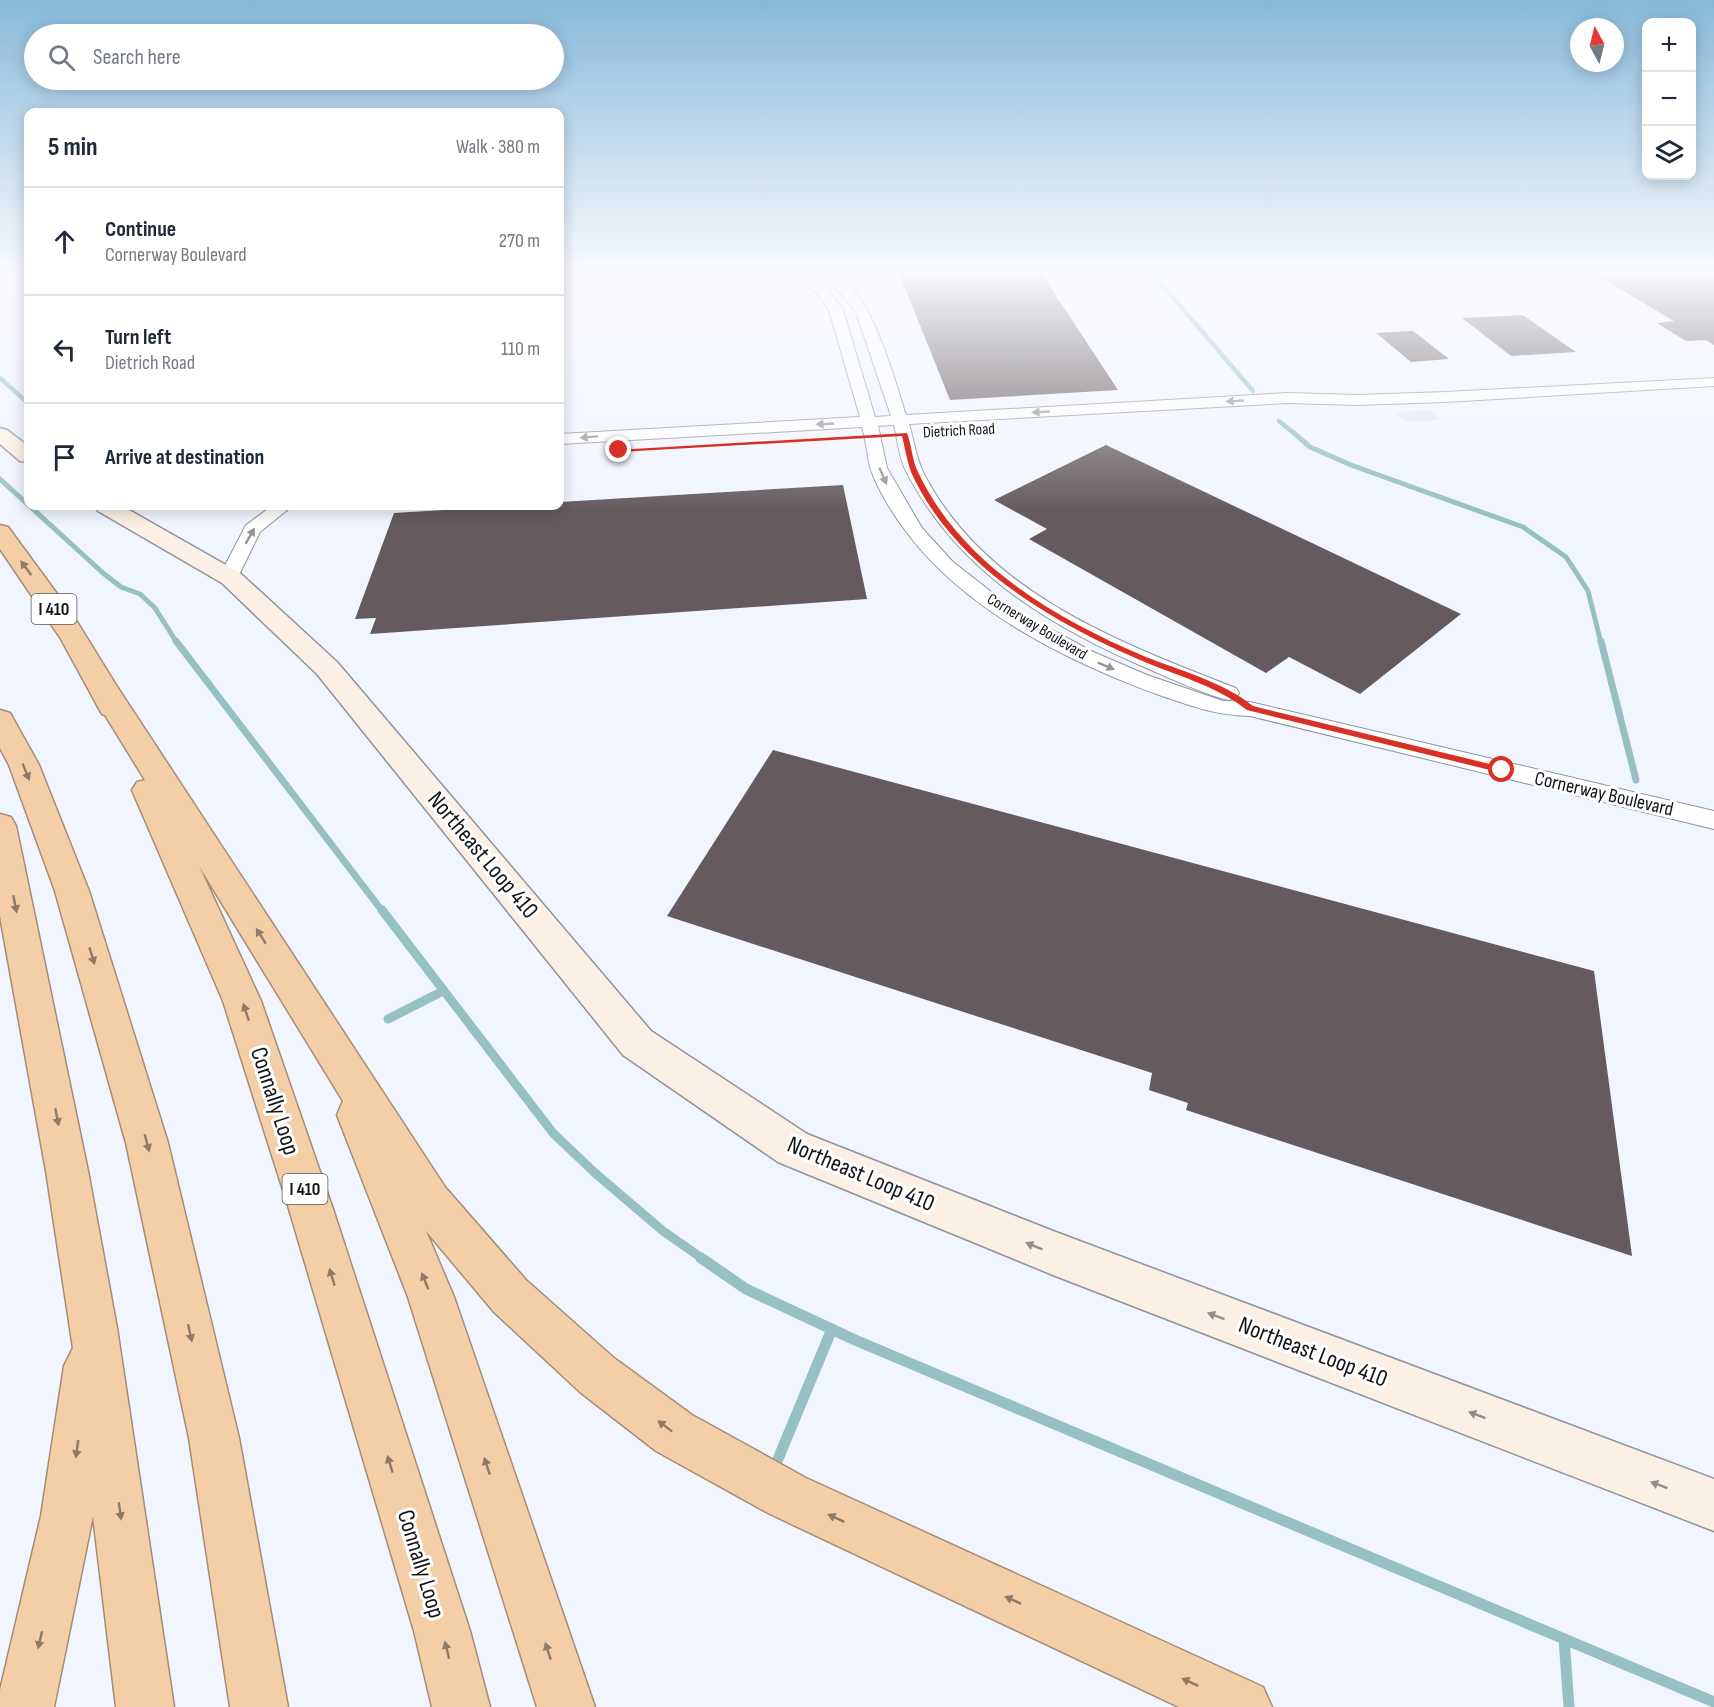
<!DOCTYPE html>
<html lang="en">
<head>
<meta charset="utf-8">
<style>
	body { margin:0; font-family:"Sofia Sans Condensed",sans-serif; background:#f6f6f7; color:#1f2937 }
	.controls { position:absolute; right:18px; top:18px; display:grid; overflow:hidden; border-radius:12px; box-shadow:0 3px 15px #0003 }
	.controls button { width:54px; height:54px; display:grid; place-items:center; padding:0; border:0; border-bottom:2px solid #e0e1e3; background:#fff; color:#1f2937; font:30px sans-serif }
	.compass { position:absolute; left:1570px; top:18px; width:54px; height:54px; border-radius:50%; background:#fff; box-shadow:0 3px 15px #0003; rotate:353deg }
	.stop { position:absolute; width:18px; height:18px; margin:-14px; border:4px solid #d93025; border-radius:50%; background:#fff }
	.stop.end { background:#d93025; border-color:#fff; box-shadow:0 2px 6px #0008 }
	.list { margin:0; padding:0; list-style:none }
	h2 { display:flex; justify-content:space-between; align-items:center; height:78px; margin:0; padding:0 24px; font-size:26px }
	h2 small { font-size:20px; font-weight:400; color:#747a83 }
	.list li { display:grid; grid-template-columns:39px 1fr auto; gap:18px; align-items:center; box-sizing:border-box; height:108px; padding:0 24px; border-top:2px solid #e0e1e3 }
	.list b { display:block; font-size:22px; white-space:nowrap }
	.list p { margin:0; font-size:20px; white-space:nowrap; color:#747a83 }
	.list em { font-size:20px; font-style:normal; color:#747a83 }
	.icon { flex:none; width:33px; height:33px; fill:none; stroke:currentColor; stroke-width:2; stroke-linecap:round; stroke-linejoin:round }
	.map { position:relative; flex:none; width:1714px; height:1707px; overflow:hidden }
	.search { position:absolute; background:#fff; box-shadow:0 3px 15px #0003; left:24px; top:24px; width:540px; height:66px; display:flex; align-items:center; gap:15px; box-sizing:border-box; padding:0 21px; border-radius:33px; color:#747a83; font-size:22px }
	.panel { position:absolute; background:#fff; box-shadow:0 3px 15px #0003; left:24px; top:108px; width:540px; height:402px; border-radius:12px }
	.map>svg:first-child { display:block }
</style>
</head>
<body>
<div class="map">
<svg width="1714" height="1707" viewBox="0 0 1714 1707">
	<rect width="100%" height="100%" fill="#f1f5ff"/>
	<polygon fill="#e3eafb" points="1430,410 1441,420 1406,422 1395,412"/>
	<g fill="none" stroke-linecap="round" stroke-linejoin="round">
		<g stroke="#96c0c4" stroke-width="4.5">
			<polyline points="1152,273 1253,391"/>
			<polyline points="0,378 28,403"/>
			<polyline points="1279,421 1296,435"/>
		</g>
		<g stroke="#96c0c4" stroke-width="5">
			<polyline points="1294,433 1310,447 1351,465 1523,527 1566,557 1588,591 1601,643"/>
			<polyline points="0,479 103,573 121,587 140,594 155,608 177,643"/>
		</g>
		<g stroke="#96c0c4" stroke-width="7">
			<polyline points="176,641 383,912"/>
			<polyline points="1601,641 1636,780"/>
		</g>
		<g stroke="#96c0c4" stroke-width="9">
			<polyline points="382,910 553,1133 595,1173 663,1231 703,1259"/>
			<polyline points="388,1019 443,991"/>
		</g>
		<g stroke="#96c0c4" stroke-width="11">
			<polyline points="701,1258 746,1289 855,1340 1714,1702"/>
			<polyline points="778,1459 832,1329"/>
			<polyline points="1564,1639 1569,1707"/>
		</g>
	</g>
	<g fill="#655b5e">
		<polygon points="899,273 1041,273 1118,390 950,400"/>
		<polygon points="1593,273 1714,273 1714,345 1706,340 1686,341 1657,323 1674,321"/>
		<polygon points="1523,315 1576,352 1511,356 1462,318"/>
		<polygon points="1413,331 1449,359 1411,362 1376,333"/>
		<polygon points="1106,445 1461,614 1360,694 1289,657 1266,673 1029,539 1047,529 994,500"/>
		<polygon points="843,485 867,599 370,634 376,618 355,619 394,513 510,506 560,506 560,502"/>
		<polygon points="773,750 1594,971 1632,1256 1186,1110 1188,1103 1149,1090 1152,1073 667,916"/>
	</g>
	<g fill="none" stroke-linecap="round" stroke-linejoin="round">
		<g stroke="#8f939c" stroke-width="2">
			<g id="street">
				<path d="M 792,273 L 806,273 L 826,286 L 843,310 L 875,417 L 891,416 L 856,312 L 841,293 L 817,273 C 821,273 827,272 831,273 C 869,282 895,381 906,415 L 1288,393 L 1357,395 L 1446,392 L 1714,378 L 1714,386 L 1446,402 L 1357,405 L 1288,403 L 909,424 C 914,440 916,457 923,472 C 984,592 1118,642 1236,688 L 1239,693 L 1236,698 L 1228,700 C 1202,693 1176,681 1151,670 C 1052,628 958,572 907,473 C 899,459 898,441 894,425 L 878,426 L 887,468 L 922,528 L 953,562 L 1012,608 L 1091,651 L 1147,675 L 1223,701 L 1250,702 L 1714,811 L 1714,829 L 1250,716 C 1215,715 1195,707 1162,696 C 1072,664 967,612 908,534 C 894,516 877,489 870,467 C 867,454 866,440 862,427 L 560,444 L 560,434 L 860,417 L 829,310 L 816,292 Z"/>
				<polygon points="272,506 292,506 260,532 236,581 222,581 219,577 246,525"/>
			</g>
		</g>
		<g stroke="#8f939c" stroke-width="3">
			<g id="secondary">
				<polygon points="0,428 7,430 28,446 28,462 20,461 0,444"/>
				<polygon points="95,506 122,506 240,573 337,662 651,1031 807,1134 1053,1231 1714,1479 1714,1531 1053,1275 778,1162 623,1055 317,674 222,583 98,511"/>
			</g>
		</g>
		<g stroke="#a58d74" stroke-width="3">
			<g id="highway">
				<polygon points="0,525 8,527 74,617 116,685 445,1187 526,1280 614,1358 692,1415 806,1478 1263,1687 1272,1707 1179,1707 770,1514 656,1451 580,1392 494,1312 426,1231 454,1297 595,1707 537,1707 408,1297 337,1115 343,1101 199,866 261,1001 333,1209 470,1631 490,1707 432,1707 414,1631 289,1209 223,1001 132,790 137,782 145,780 105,715 102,714 98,707 61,639 0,549"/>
				<polygon points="0,710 10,713 39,765 89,891 168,1143 239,1438 288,1707 230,1707 189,1438 126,1143 55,891 9,765 0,748"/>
				<polygon points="0,814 11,817 16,826 88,1171 117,1328 174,1707 116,1707 93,1516 54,1707 0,1707 0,1690 41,1516 64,1366 73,1348 46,1171 0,916"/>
			</g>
		</g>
		<use href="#street" fill="#fff" fill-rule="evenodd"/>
		<use href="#secondary" fill="#fcf0e4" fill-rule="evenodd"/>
		<use href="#highway" fill="#f4cea6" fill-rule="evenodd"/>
	</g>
	<defs><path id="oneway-solid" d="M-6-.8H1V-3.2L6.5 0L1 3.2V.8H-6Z" transform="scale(1.5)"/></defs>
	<g fill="#959597">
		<use href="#oneway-solid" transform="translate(1235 401) rotate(177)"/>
		<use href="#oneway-solid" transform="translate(1041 412) rotate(177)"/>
		<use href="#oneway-solid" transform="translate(825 424) rotate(177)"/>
		<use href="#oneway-solid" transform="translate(589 437) rotate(176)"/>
		<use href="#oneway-solid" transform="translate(883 476) rotate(66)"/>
		<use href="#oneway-solid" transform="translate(250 536) rotate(-60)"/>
		<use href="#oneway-solid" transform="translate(1106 666) rotate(23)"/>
	</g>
	<g fill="#8f7a66">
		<use href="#oneway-solid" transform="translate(26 568) rotate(-126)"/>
		<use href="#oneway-solid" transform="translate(26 772) rotate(68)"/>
		<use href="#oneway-solid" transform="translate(15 904) rotate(79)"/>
		<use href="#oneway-solid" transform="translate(261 936) rotate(-122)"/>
		<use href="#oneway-solid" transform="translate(92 956) rotate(73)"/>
		<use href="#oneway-solid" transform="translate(246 1012) rotate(-108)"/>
		<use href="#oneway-solid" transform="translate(57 1117) rotate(79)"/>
		<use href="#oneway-solid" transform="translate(147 1143) rotate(75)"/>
		<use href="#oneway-solid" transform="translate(332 1277) rotate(-107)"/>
		<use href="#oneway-solid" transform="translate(425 1281) rotate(-112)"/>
		<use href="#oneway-solid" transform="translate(190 1333) rotate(77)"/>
		<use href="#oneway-solid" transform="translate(665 1426) rotate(-143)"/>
		<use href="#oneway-solid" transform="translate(77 1449) rotate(98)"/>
		<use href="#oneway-solid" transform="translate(390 1464) rotate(-107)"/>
		<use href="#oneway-solid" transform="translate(487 1466) rotate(-108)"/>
		<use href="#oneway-solid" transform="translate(120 1511) rotate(82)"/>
		<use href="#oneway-solid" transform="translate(836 1518) rotate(-155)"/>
		<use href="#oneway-solid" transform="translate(1013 1600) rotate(-155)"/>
		<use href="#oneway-solid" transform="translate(40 1640) rotate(103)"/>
		<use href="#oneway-solid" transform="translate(447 1650) rotate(-104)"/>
		<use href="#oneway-solid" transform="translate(548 1651) rotate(-108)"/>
		<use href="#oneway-solid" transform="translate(1190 1682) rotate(-155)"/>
	</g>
	<g fill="#938d88">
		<use href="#oneway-solid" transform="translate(1034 1246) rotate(-158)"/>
		<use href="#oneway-solid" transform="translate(1216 1316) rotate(-159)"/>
		<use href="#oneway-solid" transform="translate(1477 1415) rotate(-159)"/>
		<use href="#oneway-solid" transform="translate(1659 1485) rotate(-159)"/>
	</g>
	<linearGradient id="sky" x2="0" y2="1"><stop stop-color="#87b9da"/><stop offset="0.53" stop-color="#f9faff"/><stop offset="1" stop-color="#f9faff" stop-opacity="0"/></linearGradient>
	<rect width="1714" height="512" fill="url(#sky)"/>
	<path fill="#d93025" d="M 907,433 C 912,446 912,460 918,472 C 961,564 1056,619 1146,657 C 1182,671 1223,682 1253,706 L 1502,767 L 1506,770 L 1502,773 L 1247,710 C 1217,686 1175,675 1140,660 C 1050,621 953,565 911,472 C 907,461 905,448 902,436 L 619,452 L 616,450 Z"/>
	<g text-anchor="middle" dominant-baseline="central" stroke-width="6" stroke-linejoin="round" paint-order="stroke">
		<g font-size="16" fill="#131417" stroke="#fff">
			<text transform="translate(959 431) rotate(-3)">Dietrich Road</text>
			<text transform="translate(1037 627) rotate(31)">Cornerway Boulevard</text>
		</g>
		<g fill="#fff" stroke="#5a5a5d" stroke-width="1.5">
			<rect x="31.5" y="594" width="45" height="30" rx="4.5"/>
			<rect x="282.5" y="1174" width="45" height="30" rx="4.5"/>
		</g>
		<g font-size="18" font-weight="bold" fill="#131417">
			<text x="54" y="609">I 410</text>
			<text x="305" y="1189">I 410</text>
		</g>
		<g font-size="20" fill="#131417" stroke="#fff">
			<text transform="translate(1604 794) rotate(13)">Cornerway Boulevard</text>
		</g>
		<g font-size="24" fill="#131417" stroke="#fff">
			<text transform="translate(483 855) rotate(50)">Northeast Loop 410</text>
			<text transform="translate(275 1101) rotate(72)">Connally Loop</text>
			<text transform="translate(861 1174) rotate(23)">Northeast Loop 410</text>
			<text transform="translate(1313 1352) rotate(21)">Northeast Loop 410</text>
			<text transform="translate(421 1564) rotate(73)">Connally Loop</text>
		</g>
	</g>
</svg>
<div class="controls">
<button>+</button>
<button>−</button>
<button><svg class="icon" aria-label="layers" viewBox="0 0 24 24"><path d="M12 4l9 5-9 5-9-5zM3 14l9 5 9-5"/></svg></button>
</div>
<svg class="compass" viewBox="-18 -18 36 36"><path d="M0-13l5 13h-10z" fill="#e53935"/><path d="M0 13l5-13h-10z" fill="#747a83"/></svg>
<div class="stop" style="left:1502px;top:770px"></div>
<div class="stop end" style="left:619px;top:450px"></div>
<div class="search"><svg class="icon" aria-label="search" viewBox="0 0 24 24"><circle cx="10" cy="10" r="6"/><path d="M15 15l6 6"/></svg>Search here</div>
<section class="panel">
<h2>5 min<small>Walk · 380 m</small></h2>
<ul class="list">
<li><svg class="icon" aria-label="ahead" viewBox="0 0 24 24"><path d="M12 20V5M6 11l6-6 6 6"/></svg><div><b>Continue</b><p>Cornerway Boulevard</p></div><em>270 m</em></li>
<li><svg class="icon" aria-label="left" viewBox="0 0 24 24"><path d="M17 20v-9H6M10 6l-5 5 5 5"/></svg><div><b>Turn left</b><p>Dietrich Road</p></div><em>110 m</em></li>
<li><svg class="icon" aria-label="arrive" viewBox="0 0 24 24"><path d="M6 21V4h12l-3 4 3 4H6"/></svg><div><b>Arrive at destination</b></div></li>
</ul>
</section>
</div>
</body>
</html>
